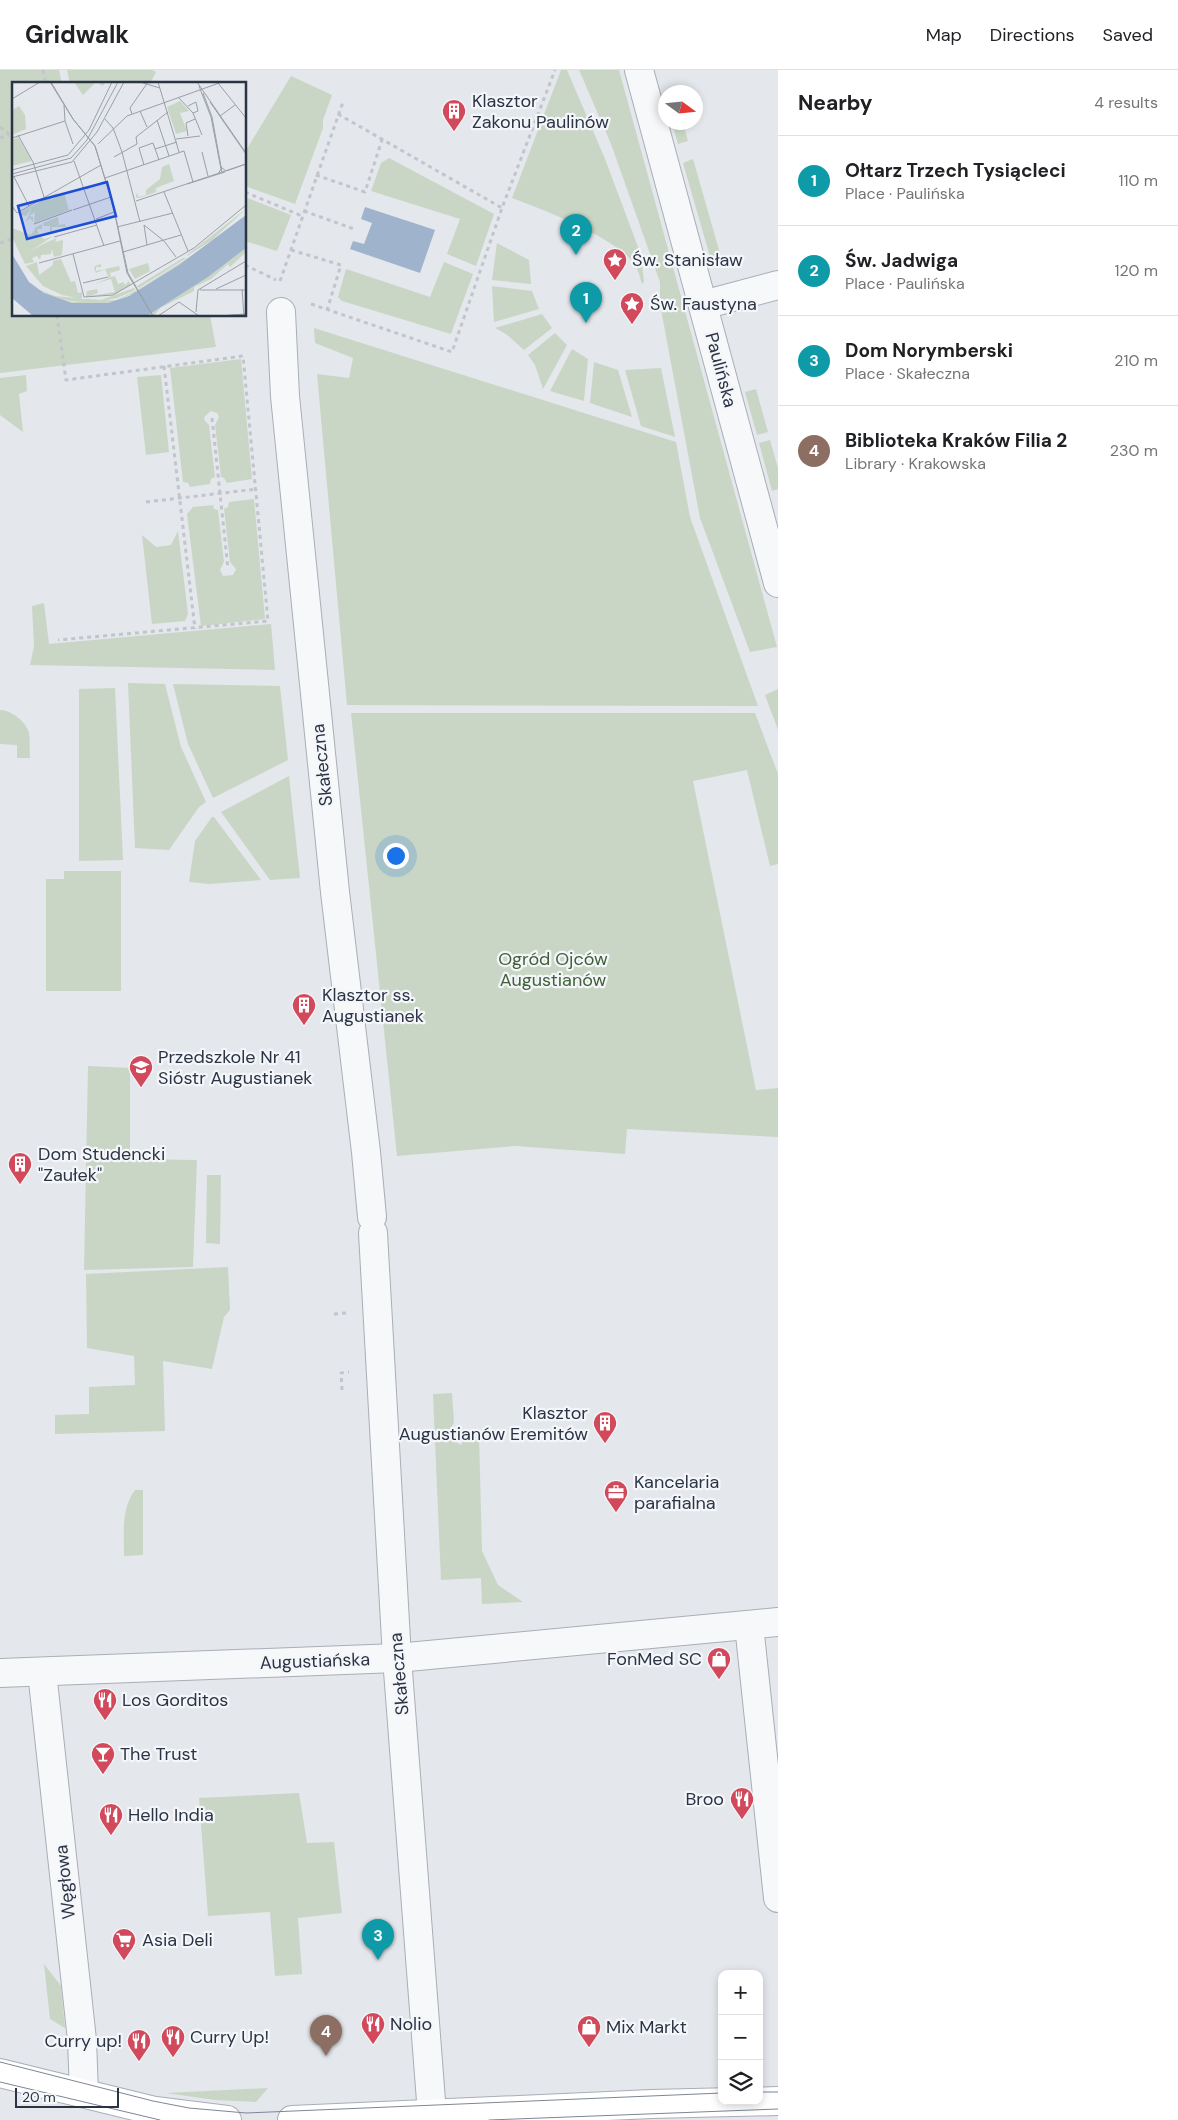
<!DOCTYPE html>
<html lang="en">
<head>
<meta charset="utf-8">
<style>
	body { margin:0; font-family:"DM Sans",sans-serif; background:#f6f6f6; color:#202124 }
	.controls { position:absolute; right:15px; bottom:15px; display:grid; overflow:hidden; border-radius:10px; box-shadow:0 2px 8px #0003 }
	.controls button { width:45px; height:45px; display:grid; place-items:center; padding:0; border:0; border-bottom:1px solid #e0e0e0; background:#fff; color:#202124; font:25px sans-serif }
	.compass { position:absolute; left:658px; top:15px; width:45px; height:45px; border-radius:50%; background:#fff; box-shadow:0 2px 8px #0003; rotate:105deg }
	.scale { position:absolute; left:15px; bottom:12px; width:104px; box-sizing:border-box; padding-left:5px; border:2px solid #2b3445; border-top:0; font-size:14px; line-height:18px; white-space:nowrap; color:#2b3445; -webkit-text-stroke:4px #f4f6f9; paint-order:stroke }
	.you { position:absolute; left:395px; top:785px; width:18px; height:18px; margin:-12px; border:4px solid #fff; border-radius:50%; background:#1a73e8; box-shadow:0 0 0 8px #1a73e833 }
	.badge { display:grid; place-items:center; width:32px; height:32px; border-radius:50%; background:#0f766e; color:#fff; font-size:16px; font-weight:700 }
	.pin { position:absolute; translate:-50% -41px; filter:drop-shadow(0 1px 2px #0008) }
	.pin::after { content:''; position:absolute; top:26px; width:18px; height:15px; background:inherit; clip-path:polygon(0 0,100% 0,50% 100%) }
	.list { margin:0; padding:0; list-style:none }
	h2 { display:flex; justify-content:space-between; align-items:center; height:65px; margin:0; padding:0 20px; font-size:21px }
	h2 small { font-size:16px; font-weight:400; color:#757577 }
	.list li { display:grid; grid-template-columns:32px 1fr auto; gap:15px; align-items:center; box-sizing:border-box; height:90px; padding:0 20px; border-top:1px solid #e0e0e0 }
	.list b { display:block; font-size:19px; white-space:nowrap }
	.list p { margin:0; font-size:16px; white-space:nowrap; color:#757577 }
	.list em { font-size:16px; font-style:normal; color:#757577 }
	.icon { flex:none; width:28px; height:28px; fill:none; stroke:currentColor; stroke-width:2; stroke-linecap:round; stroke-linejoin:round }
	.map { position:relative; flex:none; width:778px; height:2050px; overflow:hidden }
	header { display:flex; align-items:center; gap:30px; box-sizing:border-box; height:70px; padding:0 25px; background:#fff; border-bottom:1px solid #e0e0e0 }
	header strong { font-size:24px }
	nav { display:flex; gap:28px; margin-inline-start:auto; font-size:18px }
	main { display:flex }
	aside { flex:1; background:#fff }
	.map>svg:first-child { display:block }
</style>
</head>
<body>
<header>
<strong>Gridwalk</strong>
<nav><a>Map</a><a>Directions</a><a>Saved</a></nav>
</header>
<main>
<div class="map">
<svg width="778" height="2050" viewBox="0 0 778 2050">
	<rect width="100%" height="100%" fill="#e4e7ec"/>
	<g fill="#c9d6c5">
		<polygon points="0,0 59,0 62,14 14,14 14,245 210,245 216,277 0,303"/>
		<polygon points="67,0 152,0 156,2 150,14 70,14"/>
		<path d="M 561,0 L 567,0 L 605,89 L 641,185 L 644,212 L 642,214 C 640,208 638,198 634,193 C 614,167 542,139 512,128 Z"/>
		<polygon points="579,0 619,0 777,577 750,582 700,448 660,234 660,212 611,74"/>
		<polygon points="291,6 332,25 323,50 323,58 295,134 245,116 245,82"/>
		<polygon points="672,53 683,53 688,71 678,74"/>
		<polygon points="389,88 494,144 476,196 447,184 460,149 371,121 381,93"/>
		<polygon points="693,89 721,187 711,190 683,93"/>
		<polygon points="245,127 291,145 277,181 245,171"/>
		<polygon points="497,173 529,190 531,214 492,210"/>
		<polygon points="444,192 473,204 451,264 342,231 338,227 346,199 430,227"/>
		<polygon points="492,216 532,221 539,239 494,252"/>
		<polygon points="542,244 552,258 524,280 506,264 495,258"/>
		<polygon points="314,258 676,372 690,447 758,636 347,635 317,304 349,308 353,288 315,273"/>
		<polygon points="555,263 567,275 543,319 535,295 528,285"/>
		<polygon points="572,279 588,289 584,331 550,321"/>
		<polygon points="241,289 252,409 227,413 224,408 221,407 215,355 219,347 217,343 211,341 204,347 205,351 209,355 215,407 211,409 210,414 190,417 188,413 183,412 170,298"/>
		<polygon points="594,292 618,300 632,347 590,333"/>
		<polygon points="661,298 675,367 641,356 625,300"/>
		<polygon points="26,305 27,321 19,324 23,362 0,345 0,308"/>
		<polygon points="161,305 169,382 146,385 137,307"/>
		<polygon points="756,319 768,362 757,365 745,322"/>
		<polygon points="770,370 778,398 778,419 772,421 759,373"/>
		<polygon points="254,429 265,549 201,556 187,444 193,437 213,435 214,439 218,440 224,492 220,500 223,506 233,505 236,499 230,492 224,439 228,437 229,432"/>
		<polygon points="178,461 188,544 185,551 152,554 142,465 156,477 171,475"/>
		<polygon points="44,533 49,574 271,554 275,600 30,595 34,576 32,536"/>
		<polygon points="128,613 165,614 181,677 206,732 199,737 169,780 135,778"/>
		<polygon points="173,614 280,616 288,690 213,728 188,674"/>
		<polygon points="115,618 123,790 79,791 79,619"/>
		<polygon points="778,619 778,660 765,625"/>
		<path d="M 0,640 C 10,640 24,650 28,660 C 31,668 29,680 30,688 L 17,688 L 17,675 L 0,674 Z"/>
		<polygon points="351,643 755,643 778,704 778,794 770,796 747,700 693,711 756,1020 778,1018 778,1067 627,1059 625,1084 515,1076 397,1086"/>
		<polygon points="289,706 300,808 270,810 221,742"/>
		<polygon points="212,747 214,747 261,810 209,814 189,812 195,771"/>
		<polygon points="64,801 121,801 121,921 46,921 46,809 64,809"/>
		<polygon points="88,996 130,998 130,1089 197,1090 193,1197 84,1200"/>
		<polygon points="207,1105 221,1105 220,1174 206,1173"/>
		<polygon points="228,1197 230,1240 224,1247 212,1299 163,1291 165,1361 55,1364 55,1345 89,1344 89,1317 135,1315 134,1286 87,1278 86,1204"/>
		<polygon points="452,1323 454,1353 446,1365 461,1375 467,1364 479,1365 482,1481 498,1515 523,1532 482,1534 481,1508 441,1510 433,1324"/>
		<path d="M 135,1420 L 143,1420 L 143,1485 L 124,1486 C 124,1463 121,1439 135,1420 Z"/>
		<polygon points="299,1723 307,1773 334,1772 342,1843 298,1848 302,1904 275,1906 270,1842 208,1846 199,1728"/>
		<polygon points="44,1894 61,1916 65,1958 50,1949"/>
		<polygon points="268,2018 256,2032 215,2030 166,2023"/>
	</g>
	<polygon fill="#9fb4cc" points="365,137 435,160 420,203 350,179 353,171 364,174 372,153 361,149"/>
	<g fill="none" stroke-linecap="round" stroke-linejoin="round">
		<g stroke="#a9aeb7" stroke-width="30">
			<g id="street">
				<polyline points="639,0 778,513"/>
				<polyline points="703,235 778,215"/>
				<polyline points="281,242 285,326 335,822 366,1082 372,1147"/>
				<polyline points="373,1163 397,1588 432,2044"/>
				<polyline points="749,1555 778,1828"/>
				<polyline points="42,1602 82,1970 84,2023"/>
				<polyline points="0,1603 397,1588 778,1552"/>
			</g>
		</g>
		<g stroke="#a9aeb7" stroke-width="30">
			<g id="secondary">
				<polyline points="0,2003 155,2041 227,2050"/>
				<polyline points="292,2050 652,2034 778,2031"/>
			</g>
		</g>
		<g stroke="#c2c5cb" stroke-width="3" stroke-dasharray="4 4" stroke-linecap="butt">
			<polyline points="43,0 46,14"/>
			<polyline points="164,14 166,14"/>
			<polyline points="338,44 502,138"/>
			<polyline points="0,57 14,68"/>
			<polyline points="0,68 9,65"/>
			<polyline points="316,105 365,122 382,70"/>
			<polyline points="245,122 302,146"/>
			<polyline points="304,141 354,159"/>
			<polyline points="0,173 14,168"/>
			<polyline points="291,180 341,195 327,240"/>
			<polyline points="245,195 276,210"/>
			<polyline points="280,211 343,32"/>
			<polyline points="311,234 452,282 502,138 555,0"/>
			<polyline points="57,245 66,310 243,286 268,551 58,570"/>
			<polyline points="164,296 195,559"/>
			<polyline points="212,348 228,499"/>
			<polyline points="146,432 257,419"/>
			<polyline points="334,1244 346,1243"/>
			<polyline points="342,1320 341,1303 349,1302"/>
		</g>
		<use href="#street" stroke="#f7f8fa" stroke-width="28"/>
		<use href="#secondary" stroke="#fff" stroke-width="28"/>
		<g stroke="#7d8696" stroke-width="1">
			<polyline points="0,1992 153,2031 189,2038 246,2043 722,2023"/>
			<polyline points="0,2012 160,2050"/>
			<polyline points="759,2022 778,2022"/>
			<polyline points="489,2050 778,2039"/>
		</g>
	</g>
	<defs>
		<g id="building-pin" transform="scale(1.25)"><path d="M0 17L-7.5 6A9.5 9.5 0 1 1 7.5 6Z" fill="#d1495b" stroke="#f4f6f9"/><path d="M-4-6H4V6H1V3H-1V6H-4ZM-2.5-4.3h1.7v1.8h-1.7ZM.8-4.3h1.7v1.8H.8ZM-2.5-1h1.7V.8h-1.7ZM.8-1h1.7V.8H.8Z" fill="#fff"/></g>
		<g id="sight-pin" transform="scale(1.25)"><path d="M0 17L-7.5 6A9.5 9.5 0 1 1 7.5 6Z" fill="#d1495b" stroke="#f4f6f9"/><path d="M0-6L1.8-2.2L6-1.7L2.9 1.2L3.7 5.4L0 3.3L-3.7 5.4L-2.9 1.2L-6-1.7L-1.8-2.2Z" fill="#fff"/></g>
		<g id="school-pin" transform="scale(1.25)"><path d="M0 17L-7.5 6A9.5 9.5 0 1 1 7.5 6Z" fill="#d1495b" stroke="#f4f6f9"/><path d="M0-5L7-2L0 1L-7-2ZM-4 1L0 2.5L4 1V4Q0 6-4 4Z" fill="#fff"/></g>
		<g id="office-pin" transform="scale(1.25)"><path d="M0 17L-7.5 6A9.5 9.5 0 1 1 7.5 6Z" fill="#d1495b" stroke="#f4f6f9"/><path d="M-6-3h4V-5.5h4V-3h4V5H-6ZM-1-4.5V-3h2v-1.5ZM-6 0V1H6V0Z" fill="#fff"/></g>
		<g id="shop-pin" transform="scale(1.25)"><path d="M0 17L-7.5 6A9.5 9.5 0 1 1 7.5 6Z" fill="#d1495b" stroke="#f4f6f9"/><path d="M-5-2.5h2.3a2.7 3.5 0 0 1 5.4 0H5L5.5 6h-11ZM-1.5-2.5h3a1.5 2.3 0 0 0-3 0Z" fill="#fff"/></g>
		<g id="restaurant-pin" transform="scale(1.25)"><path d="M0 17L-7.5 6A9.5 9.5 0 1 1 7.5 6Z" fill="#d1495b" stroke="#f4f6f9"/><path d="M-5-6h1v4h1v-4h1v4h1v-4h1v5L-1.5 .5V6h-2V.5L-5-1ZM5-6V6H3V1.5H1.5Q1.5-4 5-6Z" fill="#fff"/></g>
		<g id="bar-pin" transform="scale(1.25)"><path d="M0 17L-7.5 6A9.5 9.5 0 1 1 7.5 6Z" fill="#d1495b" stroke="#f4f6f9"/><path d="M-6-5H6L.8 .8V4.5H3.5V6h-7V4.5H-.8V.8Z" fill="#fff"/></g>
		<g id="supermarket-pin" transform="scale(1.25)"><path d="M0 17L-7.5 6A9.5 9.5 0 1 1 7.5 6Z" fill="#d1495b" stroke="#f4f6f9"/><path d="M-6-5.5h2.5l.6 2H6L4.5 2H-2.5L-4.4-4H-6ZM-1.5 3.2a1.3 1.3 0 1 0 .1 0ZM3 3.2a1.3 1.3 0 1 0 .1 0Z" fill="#fff"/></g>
	</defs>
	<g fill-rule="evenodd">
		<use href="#building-pin" x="454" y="41"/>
		<use href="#sight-pin" x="615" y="190"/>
		<use href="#sight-pin" x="632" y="234"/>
		<use href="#building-pin" x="304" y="935"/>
		<use href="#school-pin" x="141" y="997"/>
		<use href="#building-pin" x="20" y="1094"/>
		<use href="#building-pin" x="605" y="1353"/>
		<use href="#office-pin" x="616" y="1422"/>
		<use href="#shop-pin" x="719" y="1589"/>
		<use href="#restaurant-pin" x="105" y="1630"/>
		<use href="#bar-pin" x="103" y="1684"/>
		<use href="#restaurant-pin" x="742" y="1729"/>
		<use href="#restaurant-pin" x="111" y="1745"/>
		<use href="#supermarket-pin" x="124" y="1870"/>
		<use href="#restaurant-pin" x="373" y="1954"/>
		<use href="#shop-pin" x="589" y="1957"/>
		<use href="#restaurant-pin" x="173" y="1967"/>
		<use href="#restaurant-pin" x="139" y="1971"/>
	</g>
	<g text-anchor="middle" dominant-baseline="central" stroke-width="4.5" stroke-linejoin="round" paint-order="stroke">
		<g font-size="18" fill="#2b3445" stroke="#f4f6f9" text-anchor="start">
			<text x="472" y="31">Klasztor<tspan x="472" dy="21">Zakonu Paulinów</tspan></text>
			<text x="632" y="190">Św. Stanisław</text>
			<text x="650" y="234">Św. Faustyna</text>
			<text x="322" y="925">Klasztor ss.<tspan x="322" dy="21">Augustianek</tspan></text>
			<text x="158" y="987">Przedszkole Nr 41<tspan x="158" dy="21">Sióstr Augustianek</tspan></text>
			<text x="38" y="1084">Dom Studencki<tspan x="38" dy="21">"Zaułek"</tspan></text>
			<text x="588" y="1343" text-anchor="end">Klasztor<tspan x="588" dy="21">Augustianów Eremitów</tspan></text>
			<text x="634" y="1412">Kancelaria<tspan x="634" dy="21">parafialna</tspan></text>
			<text x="702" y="1589" text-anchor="end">FonMed SC</text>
			<text x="122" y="1630">Los Gorditos</text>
			<text x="120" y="1684">The Trust</text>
			<text x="724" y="1729" text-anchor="end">Broo</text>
			<text x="128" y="1745">Hello India</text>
			<text x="142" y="1870">Asia Deli</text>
			<text x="390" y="1954">Nolio</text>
			<text x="606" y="1957">Mix Markt</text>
			<text x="190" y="1967">Curry Up!</text>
			<text x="122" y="1971" text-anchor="end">Curry up!</text>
		</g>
		<g font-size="18" fill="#2b3445" stroke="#f4f6f9">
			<text transform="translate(721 300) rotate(75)">Paulińska</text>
			<text transform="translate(322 695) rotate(-96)">Skałeczna</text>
			<text transform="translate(315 1591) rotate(-2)">Augustiańska</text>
			<text transform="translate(399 1604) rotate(-95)">Skałeczna</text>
			<text transform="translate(65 1812) rotate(-96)">Węgłowa</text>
		</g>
		<g font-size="18" fill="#3f6138" stroke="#f4f6f9">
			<text x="553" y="889">Ogród Ojców<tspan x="553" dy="21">Augustianów</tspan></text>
		</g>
	</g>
	<g transform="translate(12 12)">
		<rect width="234" height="234" fill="#e4e7ec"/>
		<path d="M 62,0 L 93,0 L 91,4 L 84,0 L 71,13 ZM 168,19 L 177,29 L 168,31 L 175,49 L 164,52 L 155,25 ZM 7,24 L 13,33 L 14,47 L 0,53 L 0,28 ZM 6,55 L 20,79 L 0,84 L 0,58 ZM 157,82 L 162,99 L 144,106 L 146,110 L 143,106 L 144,110 L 127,116 L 124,115 L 124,111 L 127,115 L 134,113 L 134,108 L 148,97 L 150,85 ZM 46,110 L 37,119 L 52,111 L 57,128 L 22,141 L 23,130 L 17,134 L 21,135 L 21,140 L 18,136 L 14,140 L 20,125 L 14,134 L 8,133 L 7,131 ZM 234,127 L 200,158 L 175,174 L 175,173 ZM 46,135 L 47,143 L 53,142 L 54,145 L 40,145 L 40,149 L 38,150 L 38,144 L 32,144 L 31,141 ZM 30,142 L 30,147 L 25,147 L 27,153 L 32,157 L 41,154 L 16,171 L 31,162 L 34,166 L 31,162 L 45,156 L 43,160 L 51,158 L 50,173 L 42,175 L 40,167 L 39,172 L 29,173 L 28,178 L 25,174 L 20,176 L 22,180 L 13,182 L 0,155 L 0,146 L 19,153 L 21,149 L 21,153 L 23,146 ZM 196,163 L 167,183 L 122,211 L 101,220 L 79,223 L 57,221 L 49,219 L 42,216 L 25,207 L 59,220 L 105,218 L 129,206 ZM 234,166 L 234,170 L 218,185 L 216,182 L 199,197 L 182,205 L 182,209 L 148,226 L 142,234 L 135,234 L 199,193 ZM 171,176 L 174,176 L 127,206 L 125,204 ZM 49,177 L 59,200 L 63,199 L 66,211 L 70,210 L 70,217 L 50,213 L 31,204 L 14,184 L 25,180 L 27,193 L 41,183 L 41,179 ZM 136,181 L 138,189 L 123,197 L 117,187 ZM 89,182 L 89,185 L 84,185 L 84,189 L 107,184 L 108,188 L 98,191 L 99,195 L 103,194 L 106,202 L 111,200 L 113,203 L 117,199 L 119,203 L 103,212 L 74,215 L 75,209 L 85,207 L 86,211 L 78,214 L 103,210 L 99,197 L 82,202 L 97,196 L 93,187 L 84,191 L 82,186 L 83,184 ZM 122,206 L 123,208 L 105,216 L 85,220 L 58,219 L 42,214 L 89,218 Z" fill="#c9d6c5"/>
		<path d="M 234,133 L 234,166 L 196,195 L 135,234 L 21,234 L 0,216 L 0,172 L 17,200 L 32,211 L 60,221 L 96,221 L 117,214 L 167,183 Z" fill="#9fb4cc"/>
		<path fill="none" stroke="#9a9fa9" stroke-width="1" d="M 38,0 L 61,37 L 83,64 L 101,123 L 115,191 L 141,234M 39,0 L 61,37 L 83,64 L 101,123 L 116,191 L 141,234M 128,0 L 148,6M 146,0 L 167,70M 185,0 L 234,71M 206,1 L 234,36M 187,4 L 199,35 L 209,87 L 206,92M 191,11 L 200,35 L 210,90M 166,15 L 181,31 L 190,53M 0,17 L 28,0M 198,20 L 234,72M 52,23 L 53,39 L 61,62M 176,24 L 184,20 L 186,29 L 181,31M 128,29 L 135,45M 120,32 L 118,26 L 136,0M 208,34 L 223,23M 93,37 L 101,46 L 110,70 L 128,140M 145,38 L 157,74M 6,53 L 21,80 L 32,115M 176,54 L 174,41 L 183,37M 0,56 L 53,39M 164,57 L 188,54M 86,62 L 115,34 L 210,0M 143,67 L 165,60M 190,70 L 196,94M 102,75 L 125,62 L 124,55 L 156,30M 62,79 L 92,164M 132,83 L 127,66 L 141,61 L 147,78M 209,85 L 214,89 L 234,82M 0,88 L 56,73 L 77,48 L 100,0M 0,92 L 59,76 L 75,58 L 106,0M 0,95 L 60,80 L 85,50 L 112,0M 2,95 L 17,124M 93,96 L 172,69 L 181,100M 175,102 L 213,90M 74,107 L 94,99M 152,110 L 176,169M 124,119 L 234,82M 0,124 L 5,131 L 89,83M 61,128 L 99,115M 84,137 L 102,130M 22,142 L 60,128M 105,145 L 161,131M 42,155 L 85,143M 135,163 L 132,143 L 152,159 L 164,175M 111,170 L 169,153M 61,172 L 72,215 L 101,213 L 182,166 L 234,123M 27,181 L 108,159M 71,201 L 96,195M 204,207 L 234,193M 230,207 L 232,234M 188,208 L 234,208M 184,230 L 186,208 L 234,179M 146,234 L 167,220 L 187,234M 208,234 L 234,232M 210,234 L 234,232"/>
		<path fill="#1d4ed8" fill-opacity="0.15" stroke="#1d4ed8" stroke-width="2.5" d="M 95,100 L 104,134 L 15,157 L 6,124 Z"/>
		<rect width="234" height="234" fill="none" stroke="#2b3445" stroke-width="2.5"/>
	</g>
</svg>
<div class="controls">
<button>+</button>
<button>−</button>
<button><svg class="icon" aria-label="layers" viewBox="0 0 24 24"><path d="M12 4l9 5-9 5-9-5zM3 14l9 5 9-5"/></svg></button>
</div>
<svg class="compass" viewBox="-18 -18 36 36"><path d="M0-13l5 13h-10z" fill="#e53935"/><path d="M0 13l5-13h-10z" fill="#757577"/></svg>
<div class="scale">20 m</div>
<div class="you"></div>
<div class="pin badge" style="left:586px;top:253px;background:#0f9aa8">1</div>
<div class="pin badge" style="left:576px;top:185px;background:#0f9aa8">2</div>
<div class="pin badge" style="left:378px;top:1890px;background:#0f9aa8">3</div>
<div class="pin badge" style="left:326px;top:1986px;background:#8d6e63">4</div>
</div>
<aside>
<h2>Nearby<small>4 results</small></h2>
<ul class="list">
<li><span class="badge" style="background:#0f9aa8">1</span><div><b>Ołtarz Trzech Tysiącleci</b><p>Place · Paulińska</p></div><em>110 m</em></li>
<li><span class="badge" style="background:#0f9aa8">2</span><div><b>Św. Jadwiga</b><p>Place · Paulińska</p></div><em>120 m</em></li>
<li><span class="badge" style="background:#0f9aa8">3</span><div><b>Dom Norymberski</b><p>Place · Skałeczna</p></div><em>210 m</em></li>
<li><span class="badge" style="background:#8d6e63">4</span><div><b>Biblioteka Kraków Filia 2</b><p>Library · Krakowska</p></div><em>230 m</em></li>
</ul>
</aside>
</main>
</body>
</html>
